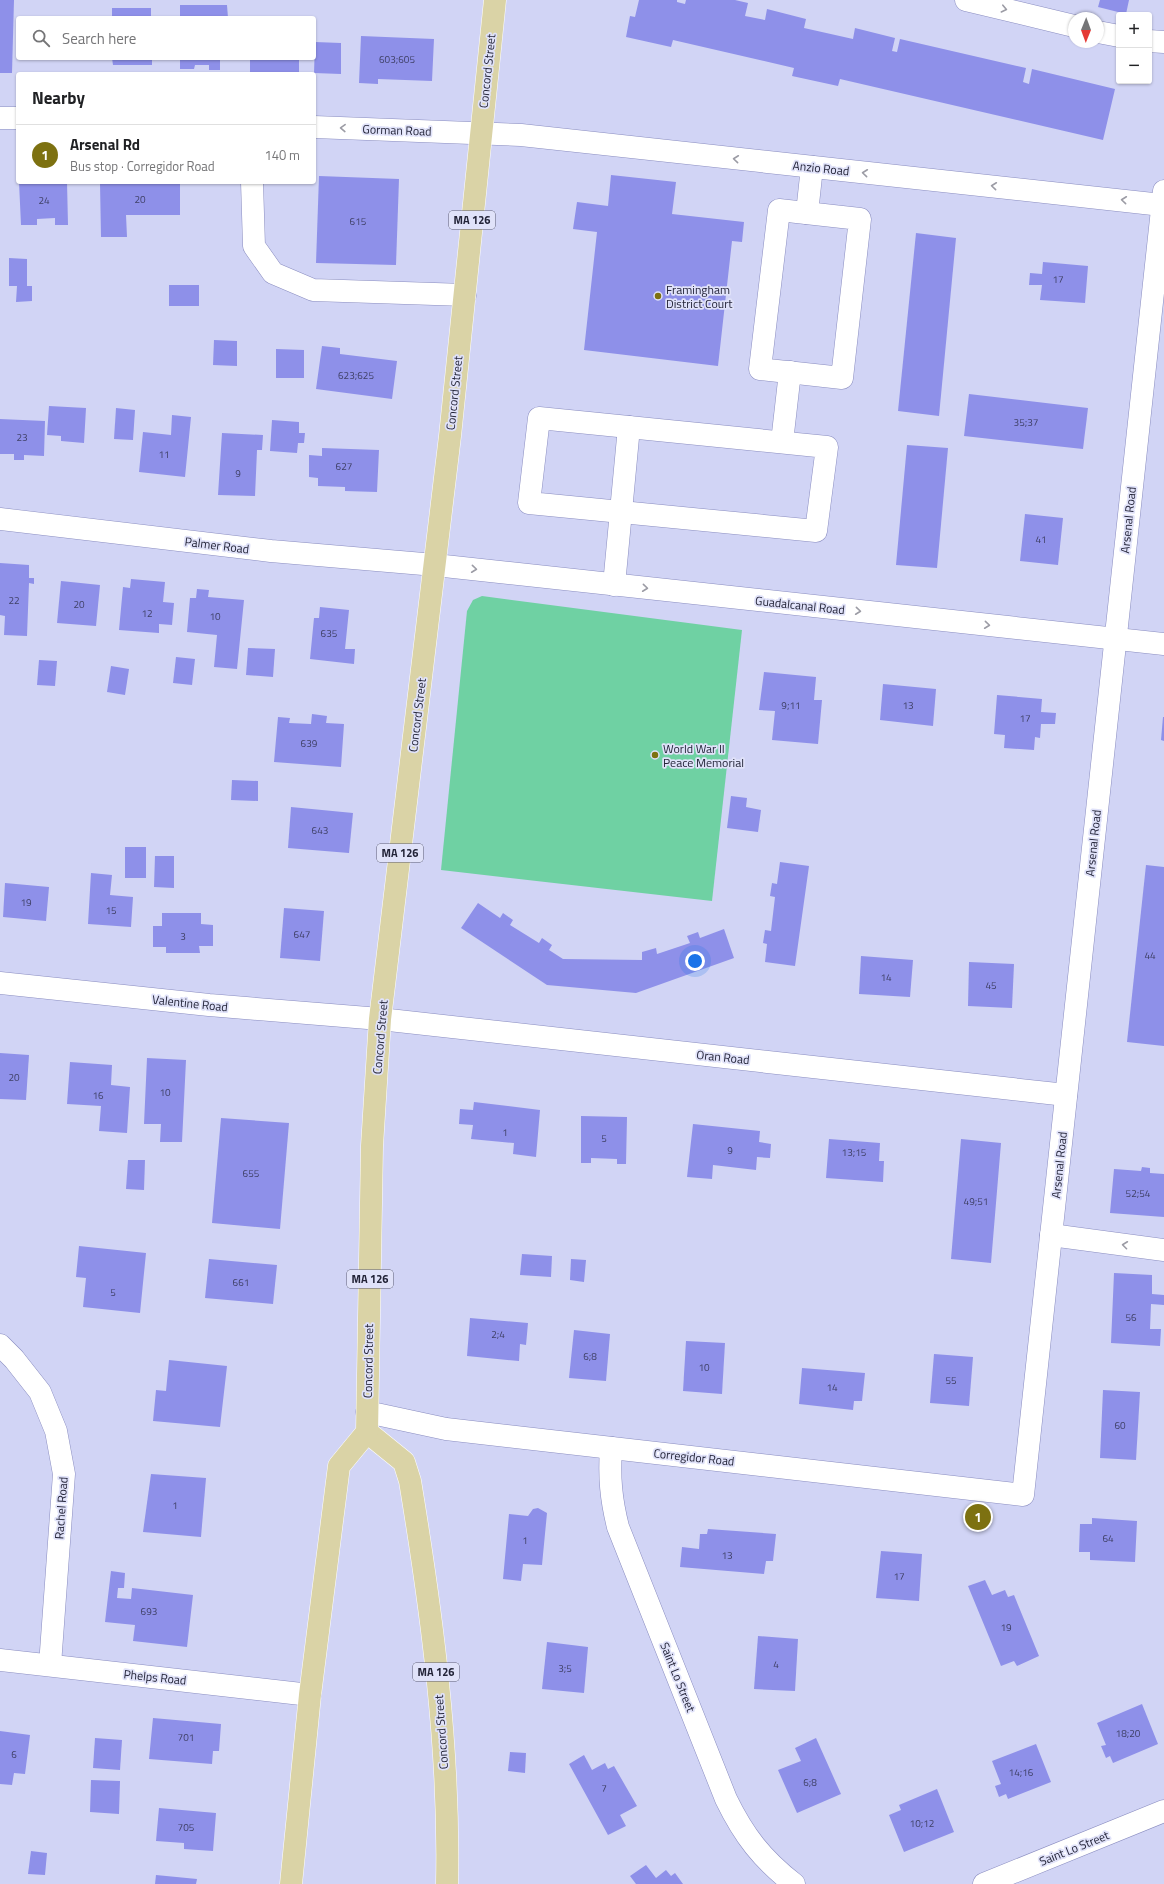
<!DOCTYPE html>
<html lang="en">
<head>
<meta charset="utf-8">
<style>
	body { margin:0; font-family:"Titillium Web",sans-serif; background:#f6f6f6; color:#202124 }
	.controls { position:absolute; right:12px; top:12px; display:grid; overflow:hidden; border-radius:4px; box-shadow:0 1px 3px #0004 }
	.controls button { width:36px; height:36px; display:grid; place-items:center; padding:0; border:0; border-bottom:1px solid #e0e0e0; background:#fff; color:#202124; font:20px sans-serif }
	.compass { position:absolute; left:1068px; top:12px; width:36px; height:36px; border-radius:50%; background:#fff; box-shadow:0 1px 3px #0004; rotate:181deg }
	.you { position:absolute; left:695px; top:961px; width:14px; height:14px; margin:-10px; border:3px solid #fff; border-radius:50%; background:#1a73e8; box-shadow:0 0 0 6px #1a73e833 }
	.badge { display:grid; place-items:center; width:26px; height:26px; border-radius:50%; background:#7d7111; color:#fff; font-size:13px; font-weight:700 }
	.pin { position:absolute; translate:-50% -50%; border:2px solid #fff; box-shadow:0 1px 4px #0006 }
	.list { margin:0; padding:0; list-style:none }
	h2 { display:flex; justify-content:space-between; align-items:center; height:52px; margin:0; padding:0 16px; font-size:17px }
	h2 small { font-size:13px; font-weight:400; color:#757577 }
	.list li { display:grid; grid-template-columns:26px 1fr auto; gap:12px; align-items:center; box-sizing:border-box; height:60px; padding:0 16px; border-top:1px solid #e0e0e0 }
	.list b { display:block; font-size:15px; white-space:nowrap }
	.list p { margin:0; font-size:13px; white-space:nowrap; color:#757577 }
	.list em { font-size:13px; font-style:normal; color:#757577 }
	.icon { flex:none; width:22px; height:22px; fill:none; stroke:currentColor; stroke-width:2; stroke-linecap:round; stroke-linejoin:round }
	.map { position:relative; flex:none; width:1164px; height:1884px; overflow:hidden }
	.search { position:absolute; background:#fff; box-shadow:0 1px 3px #0004; left:16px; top:16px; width:300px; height:44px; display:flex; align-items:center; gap:10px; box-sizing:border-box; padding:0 14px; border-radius:4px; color:#757577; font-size:15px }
	.panel { position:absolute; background:#fff; box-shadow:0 1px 3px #0004; left:16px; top:72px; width:300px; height:112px; border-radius:4px }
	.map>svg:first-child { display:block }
</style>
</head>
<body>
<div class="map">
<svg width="1164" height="1884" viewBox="0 0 1164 1884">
	<rect width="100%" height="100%" fill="#d1d4f5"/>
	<polygon fill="#6fd1a3" points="482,596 742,630 712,901 441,870 467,611 473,600"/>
	<g fill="#8e90e9">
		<polygon points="0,0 14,0 12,73 0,73"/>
		<polygon points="639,0 677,0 677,2 685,4 686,0 735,0 748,3 745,16 765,20 767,9 806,19 804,28 853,39 855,28 895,38 892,51 897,52 900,39 1026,68 1023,82 1029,84 1032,69 1115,89 1103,140 840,79 838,86 792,76 794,68 673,40 671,47 626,37 630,16 635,17"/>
		<polygon points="1100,0 1129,0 1126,14 1098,7"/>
		<polygon points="180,5 227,5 228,18 180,18"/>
		<rect x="112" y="8" width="39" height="10"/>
		<polygon points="361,36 434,39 432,81 378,79 378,84 359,83"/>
		<polygon points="315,42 341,43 341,74 314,73"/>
		<polygon points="112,58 152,58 152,65 113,65"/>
		<polygon points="180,58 220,58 220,70 209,70 209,65 195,65 194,69 180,69"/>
		<rect x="250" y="58" width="49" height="16"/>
		<polygon points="611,175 676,182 672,214 744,222 742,242 732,241 718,366 584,350 597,232 573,229 577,202 608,206"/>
		<polygon points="319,176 399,179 396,265 316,263"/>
		<polygon points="19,182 67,182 68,225 55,225 55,218 37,219 37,225 21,225"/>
		<polygon points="180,182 180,215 126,215 127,237 101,237 100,183"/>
		<polygon points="916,233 956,238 939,416 898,411"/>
		<polygon points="9,258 27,259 27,286 32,286 32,301 16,302 17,286 9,286"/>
		<polygon points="1043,262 1088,266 1085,303 1040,300 1042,285 1029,285 1030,273 1042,274"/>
		<rect x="169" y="285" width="30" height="21"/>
		<polygon points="214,340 237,341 237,366 213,365"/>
		<polygon points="322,346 340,348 340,354 397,361 392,399 316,389"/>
		<polygon points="276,349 304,350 304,378 276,378"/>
		<polygon points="969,394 1088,408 1083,449 964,436"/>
		<polygon points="49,406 86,408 84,443 61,441 61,436 47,435"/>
		<polygon points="116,408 135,410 133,440 114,439"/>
		<polygon points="172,415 191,417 185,477 139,472 143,432 171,435"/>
		<polygon points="0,419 45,421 44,456 24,455 24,460 14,460 14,454 0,454"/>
		<polygon points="272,420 299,422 299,433 305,433 304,443 298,443 297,453 270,451"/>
		<polygon points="222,433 263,435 262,450 257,450 255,496 218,495"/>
		<polygon points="907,445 948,448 937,568 896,565"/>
		<polygon points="322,448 379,450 377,492 345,491 345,487 318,486 318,478 309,477 309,455 322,456"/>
		<polygon points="1025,514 1063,518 1058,565 1020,561"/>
		<polygon points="0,563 29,565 29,578 34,578 34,584 29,583 27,636 4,635 5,616 0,615"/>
		<polygon points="131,579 165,582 163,602 174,603 172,625 159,624 159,633 119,630 123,587 130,588"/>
		<polygon points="61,581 100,585 96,626 57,623"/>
		<polygon points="197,589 209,590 208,597 244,600 237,669 214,667 217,635 187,632 190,598 196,598"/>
		<polygon points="320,607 349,610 345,649 355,649 354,664 310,659 314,618 319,618"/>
		<polygon points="248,648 275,649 273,677 246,675"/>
		<polygon points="176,657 195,659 192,685 173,683"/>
		<polygon points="39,660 57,661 55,686 37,685"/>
		<polygon points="111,666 129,669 125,695 107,692"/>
		<polygon points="764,672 816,677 814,700 822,700 818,744 772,740 775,711 759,710"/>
		<polygon points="883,684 936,689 933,726 880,720"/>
		<polygon points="997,695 1042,699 1041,712 1056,713 1055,724 1041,724 1040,738 1035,737 1034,750 1004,748 1005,735 994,734"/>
		<polygon points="312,714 327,716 326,723 344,724 341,767 274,762 278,717 290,718 289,723 311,724"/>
		<polygon points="1163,717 1164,717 1164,741 1161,740"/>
		<polygon points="232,780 258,781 258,801 231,800"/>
		<polygon points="731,796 747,798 746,807 761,810 758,832 727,828"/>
		<polygon points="291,807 353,813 349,853 288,848"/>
		<rect x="125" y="847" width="21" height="31"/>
		<polygon points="155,856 174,856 174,888 154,887"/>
		<polygon points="780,862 809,866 795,966 765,962 767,944 763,943 765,930 771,931 775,897 770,896 772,883 777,884"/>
		<polygon points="1146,865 1164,867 1164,1046 1127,1042"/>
		<polygon points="91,873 112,875 110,895 133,897 131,927 88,924"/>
		<polygon points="5,883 49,887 46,921 3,917"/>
		<polygon points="478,903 500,918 503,913 513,920 510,925 539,943 542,938 552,945 549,950 563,959 642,960 642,952 656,948 657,954 690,943 687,936 698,932 700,938 724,929 734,958 636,993 547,985 461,928"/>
		<polygon points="284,908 324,911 320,961 280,958"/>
		<polygon points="162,913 201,913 201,924 213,925 213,946 199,946 200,953 166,953 166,947 153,947 153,926 162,926"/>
		<polygon points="861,956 913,960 910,997 859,994"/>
		<polygon points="969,962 1014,964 1012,1008 968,1006"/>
		<polygon points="0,1053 29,1055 26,1100 0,1099"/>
		<polygon points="147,1058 186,1060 182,1142 160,1142 161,1124 144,1124"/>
		<polygon points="70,1062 112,1065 111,1085 130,1087 127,1133 99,1131 101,1106 67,1104"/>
		<polygon points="474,1102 540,1110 536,1157 513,1154 514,1143 471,1139 473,1125 459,1124 460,1109 473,1110"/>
		<polygon points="581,1116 627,1117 626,1164 617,1164 617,1159 591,1158 591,1163 581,1163"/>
		<polygon points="221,1118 289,1123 280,1229 212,1223"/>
		<polygon points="693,1124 760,1131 759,1142 771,1144 770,1158 757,1157 756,1170 713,1165 712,1179 687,1177"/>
		<polygon points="829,1139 880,1143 879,1161 884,1161 883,1182 826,1178"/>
		<polygon points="961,1139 1001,1143 991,1263 951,1259"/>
		<polygon points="128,1160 145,1160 144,1190 126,1189"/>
		<polygon points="1142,1167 1150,1168 1150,1173 1164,1174 1164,1217 1110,1213 1114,1169 1141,1171"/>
		<polygon points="79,1246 146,1253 140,1313 83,1307 86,1278 76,1277"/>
		<polygon points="522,1254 552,1256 551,1277 520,1275"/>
		<polygon points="209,1259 277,1265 273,1304 205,1298"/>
		<polygon points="571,1259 586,1260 584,1282 570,1280"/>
		<polygon points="1114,1273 1152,1275 1152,1294 1164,1295 1164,1305 1151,1304 1150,1329 1161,1329 1160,1346 1111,1343"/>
		<polygon points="470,1318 528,1323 526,1345 520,1344 519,1361 467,1356"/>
		<polygon points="574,1330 610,1334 606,1381 569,1378"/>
		<polygon points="686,1341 725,1343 722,1394 683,1391"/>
		<polygon points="934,1354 973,1357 969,1406 930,1403"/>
		<polygon points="169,1360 227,1366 220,1427 153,1421 156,1390 166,1391"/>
		<polygon points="802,1368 865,1373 862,1401 854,1401 853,1410 799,1404"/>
		<polygon points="1103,1390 1140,1392 1136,1460 1100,1458"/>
		<polygon points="151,1474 206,1478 201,1537 143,1532"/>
		<polygon points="538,1508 547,1513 542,1565 523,1564 521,1581 503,1579 509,1514 528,1516 533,1509"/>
		<polygon points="1092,1518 1137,1521 1135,1562 1090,1560 1090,1552 1079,1552 1080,1524 1092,1524"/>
		<polygon points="708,1529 776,1534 773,1561 766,1561 764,1574 680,1567 682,1547 699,1549 700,1534 707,1534"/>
		<polygon points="881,1551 922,1554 919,1601 876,1598"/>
		<polygon points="111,1571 125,1573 124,1588 118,1588 117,1598 131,1599 132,1588 193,1595 187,1647 133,1641 135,1625 105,1622"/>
		<polygon points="985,1580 992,1595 1005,1590 1008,1597 1014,1595 1039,1656 1017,1666 1014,1661 1001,1666 968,1586"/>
		<polygon points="758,1636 798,1639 795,1691 754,1689"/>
		<polygon points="547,1642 588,1647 584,1693 542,1689"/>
		<polygon points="1142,1704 1158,1744 1113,1763 1110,1756 1106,1758 1101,1746 1106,1745 1097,1723"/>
		<polygon points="153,1718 221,1724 219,1751 213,1751 212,1764 149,1759"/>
		<polygon points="0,1731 30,1735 25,1774 14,1773 12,1785 0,1784"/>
		<polygon points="95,1738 122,1740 120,1770 93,1768"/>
		<polygon points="816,1738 841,1794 797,1813 778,1770 801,1761 795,1748"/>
		<polygon points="1036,1744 1051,1782 1008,1799 1006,1794 999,1797 995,1786 1001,1784 992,1761"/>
		<polygon points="510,1752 526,1753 525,1773 508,1771"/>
		<polygon points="584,1755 592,1770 605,1763 608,1769 614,1766 637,1806 620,1815 626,1826 608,1835 569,1764"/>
		<polygon points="91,1780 120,1781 119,1814 90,1812"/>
		<polygon points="937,1789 954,1832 904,1852 889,1815 901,1810 899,1805"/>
		<polygon points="159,1808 216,1813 213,1851 184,1849 184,1843 156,1841"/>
		<polygon points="31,1851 47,1853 45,1875 28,1874"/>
		<polygon points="646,1865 656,1878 666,1870 671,1876 675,1873 683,1884 636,1884 630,1876"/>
		<polygon points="156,1875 197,1879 196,1884 155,1884"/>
	</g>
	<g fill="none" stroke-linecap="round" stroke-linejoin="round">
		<g stroke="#8a8dc0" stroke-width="23">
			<g id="minor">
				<polyline points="966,0 1074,26"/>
				<polyline points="1098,32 1119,36"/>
				<polyline points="1149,41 1164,42"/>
				<polyline points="0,118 18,118"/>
				<polyline points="314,127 521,135 1162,205"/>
				<polyline points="252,182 254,246 273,273 313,290 465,295"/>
				<polygon points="779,210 860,219 842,378 760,369"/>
				<polyline points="807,213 812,167"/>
				<polygon points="539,418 827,447 816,531 529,503"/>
				<polyline points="782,442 790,372"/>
				<polyline points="0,519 271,551 435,565 1164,644"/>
				<polyline points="614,585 629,427"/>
				<polyline points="0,983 209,1005 380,1019 1066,1095"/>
				<polyline points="1051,1235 1164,1250"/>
				<polyline points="0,1345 14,1359 40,1392 56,1431 64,1474 50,1665"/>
				<polyline points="367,1412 446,1429 1023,1495 1164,191"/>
				<path d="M 611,1448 C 609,1477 611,1499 618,1527 L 726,1799 C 744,1836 762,1859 794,1884"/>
				<polyline points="0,1660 310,1695"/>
				<polyline points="984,1884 1164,1811"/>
			</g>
		</g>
		<g stroke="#fff" stroke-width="23">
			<g id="major">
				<path d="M 367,1432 L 404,1462 L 410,1481 C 432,1614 450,1750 447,1884"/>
				<polyline points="291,1884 310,1695 339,1466 367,1432 372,1146 380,1019 450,436 495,0"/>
			</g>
		</g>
		<use href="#minor" stroke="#fff" stroke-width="22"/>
		<use href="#major" stroke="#dad3a6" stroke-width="22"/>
	</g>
	<defs><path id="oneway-chevron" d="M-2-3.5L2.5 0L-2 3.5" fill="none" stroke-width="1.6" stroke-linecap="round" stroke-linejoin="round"/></defs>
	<g stroke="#9c9ca5">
		<use href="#oneway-chevron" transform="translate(1004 9) rotate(13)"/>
		<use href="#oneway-chevron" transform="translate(343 128) rotate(-178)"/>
		<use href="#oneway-chevron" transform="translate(736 159) rotate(-174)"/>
		<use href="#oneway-chevron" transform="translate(865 173) rotate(-174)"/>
		<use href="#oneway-chevron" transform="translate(994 186) rotate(-174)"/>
		<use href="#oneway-chevron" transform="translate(1124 200) rotate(-174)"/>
		<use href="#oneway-chevron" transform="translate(474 569) rotate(6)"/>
		<use href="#oneway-chevron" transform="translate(645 588) rotate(6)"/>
		<use href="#oneway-chevron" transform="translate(858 611) rotate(6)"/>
		<use href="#oneway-chevron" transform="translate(987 625) rotate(6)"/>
		<use href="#oneway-chevron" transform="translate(1125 1245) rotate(-173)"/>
	</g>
	<g fill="#7d7111" stroke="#e0e2f9" stroke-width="1.5">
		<circle cx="658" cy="296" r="4"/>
		<circle cx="655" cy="755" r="4"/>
	</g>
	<g text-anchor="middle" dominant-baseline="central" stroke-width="3.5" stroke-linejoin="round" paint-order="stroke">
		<g font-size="10" fill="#3e3f64">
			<text x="397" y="59">603;605</text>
			<text x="140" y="199">20</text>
			<text x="44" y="200">24</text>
			<text x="358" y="221">615</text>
			<text x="1058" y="279">17</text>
			<text x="356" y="375">623;625</text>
			<text x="1026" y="422">35;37</text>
			<text x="22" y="437">23</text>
			<text x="164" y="454">11</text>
			<text x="344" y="466">627</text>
			<text x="238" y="473">9</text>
			<text x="1041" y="539">41</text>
			<text x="14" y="600">22</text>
			<text x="79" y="604">20</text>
			<text x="147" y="613">12</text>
			<text x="215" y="616">10</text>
			<text x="329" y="633">635</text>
			<text x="791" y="705">9;11</text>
			<text x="908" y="705">13</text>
			<text x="1025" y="718">17</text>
			<text x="309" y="743">639</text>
			<text x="320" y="830">643</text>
			<text x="26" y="902">19</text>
			<text x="111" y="910">15</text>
			<text x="302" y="934">647</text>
			<text x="183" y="936">3</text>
			<text x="1150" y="955">44</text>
			<text x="886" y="977">14</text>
			<text x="991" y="985">45</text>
			<text x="14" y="1077">20</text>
			<text x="165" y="1092">10</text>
			<text x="98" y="1095">16</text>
			<text x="505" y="1132">1</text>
			<text x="604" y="1138">5</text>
			<text x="730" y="1150">9</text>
			<text x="854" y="1152">13;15</text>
			<text x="251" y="1173">655</text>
			<text x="1138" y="1193">52;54</text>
			<text x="976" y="1201">49;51</text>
			<text x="241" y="1282">661</text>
			<text x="113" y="1292">5</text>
			<text x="1131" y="1317">56</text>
			<text x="498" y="1334">2;4</text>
			<text x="590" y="1356">6;8</text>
			<text x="704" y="1367">10</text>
			<text x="951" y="1380">55</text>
			<text x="832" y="1387">14</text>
			<text x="1120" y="1425">60</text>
			<text x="175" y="1505">1</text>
			<text x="1108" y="1538">64</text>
			<text x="525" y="1540">1</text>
			<text x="727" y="1555">13</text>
			<text x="899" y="1576">17</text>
			<text x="149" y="1611">693</text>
			<text x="1006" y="1627">19</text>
			<text x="776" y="1664">4</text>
			<text x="565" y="1668">3;5</text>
			<text x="1128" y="1733">18;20</text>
			<text x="186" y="1737">701</text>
			<text x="14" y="1754">6</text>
			<text x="1021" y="1772">14;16</text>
			<text x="810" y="1782">6;8</text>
			<text x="604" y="1788">7</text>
			<text x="922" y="1823">10;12</text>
			<text x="186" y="1827">705</text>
		</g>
		<g fill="#e0e2f9" stroke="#5c5d72" stroke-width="1">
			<rect x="449" y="211" width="46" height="18" rx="3"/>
			<rect x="377" y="844" width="46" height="18" rx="3"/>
			<rect x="347" y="1270" width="46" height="18" rx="3"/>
			<rect x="413" y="1663" width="46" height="18" rx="3"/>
		</g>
		<g font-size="11" font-weight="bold" fill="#232438">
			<text x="472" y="220">MA 126</text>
			<text x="400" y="853">MA 126</text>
			<text x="370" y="1279">MA 126</text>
			<text x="436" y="1672">MA 126</text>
		</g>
		<g font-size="12" fill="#232438" stroke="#e0e2f9">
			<text transform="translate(487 71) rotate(-84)">Concord Street</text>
			<text transform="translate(397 130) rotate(2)">Gorman Road</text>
			<text transform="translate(821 168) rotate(6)">Anzio Road</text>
			<text transform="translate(454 393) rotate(-84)">Concord Street</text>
			<text transform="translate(1128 520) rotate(-84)">Arsenal Road</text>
			<text transform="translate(217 545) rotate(7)">Palmer Road</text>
			<text transform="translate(800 605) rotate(6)">Guadalcanal Road</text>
			<text transform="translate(417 715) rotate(-83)">Concord Street</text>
			<text transform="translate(1093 843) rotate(-84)">Arsenal Road</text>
			<text transform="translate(190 1003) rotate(6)">Valentine Road</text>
			<text transform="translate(380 1037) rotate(-85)">Concord Street</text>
			<text transform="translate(723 1057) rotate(6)">Oran Road</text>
			<text transform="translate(1059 1165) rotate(-84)">Arsenal Road</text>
			<text transform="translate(368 1361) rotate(-89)">Concord Street</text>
			<text transform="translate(694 1457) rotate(6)">Corregidor Road</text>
			<text transform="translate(61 1508) rotate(-86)">Rachel Road</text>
			<text transform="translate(155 1677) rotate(6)">Phelps Road</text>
			<text transform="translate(678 1677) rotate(68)">Saint Lo Street</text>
			<text transform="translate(441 1732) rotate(-94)">Concord Street</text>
			<text transform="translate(1074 1848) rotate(-22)">Saint Lo Street</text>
		</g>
		<g font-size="12" fill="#232438" stroke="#e0e2f9" text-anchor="start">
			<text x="666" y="289">Framingham<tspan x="666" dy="14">District Court</tspan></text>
			<text x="663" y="748">World War II<tspan x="663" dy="14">Peace Memorial</tspan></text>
		</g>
	</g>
</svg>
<div class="controls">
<button>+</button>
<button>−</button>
</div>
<svg class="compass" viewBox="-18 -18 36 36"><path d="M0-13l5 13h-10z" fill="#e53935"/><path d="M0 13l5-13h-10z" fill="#757577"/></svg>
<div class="you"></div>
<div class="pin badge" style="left:978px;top:1517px">1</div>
<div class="search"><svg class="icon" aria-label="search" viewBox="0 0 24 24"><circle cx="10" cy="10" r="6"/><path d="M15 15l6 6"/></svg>Search here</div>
<section class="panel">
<h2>Nearby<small></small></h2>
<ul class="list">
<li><span class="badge">1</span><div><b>Arsenal Rd</b><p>Bus stop · Corregidor Road</p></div><em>140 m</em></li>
</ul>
</section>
</div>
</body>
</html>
